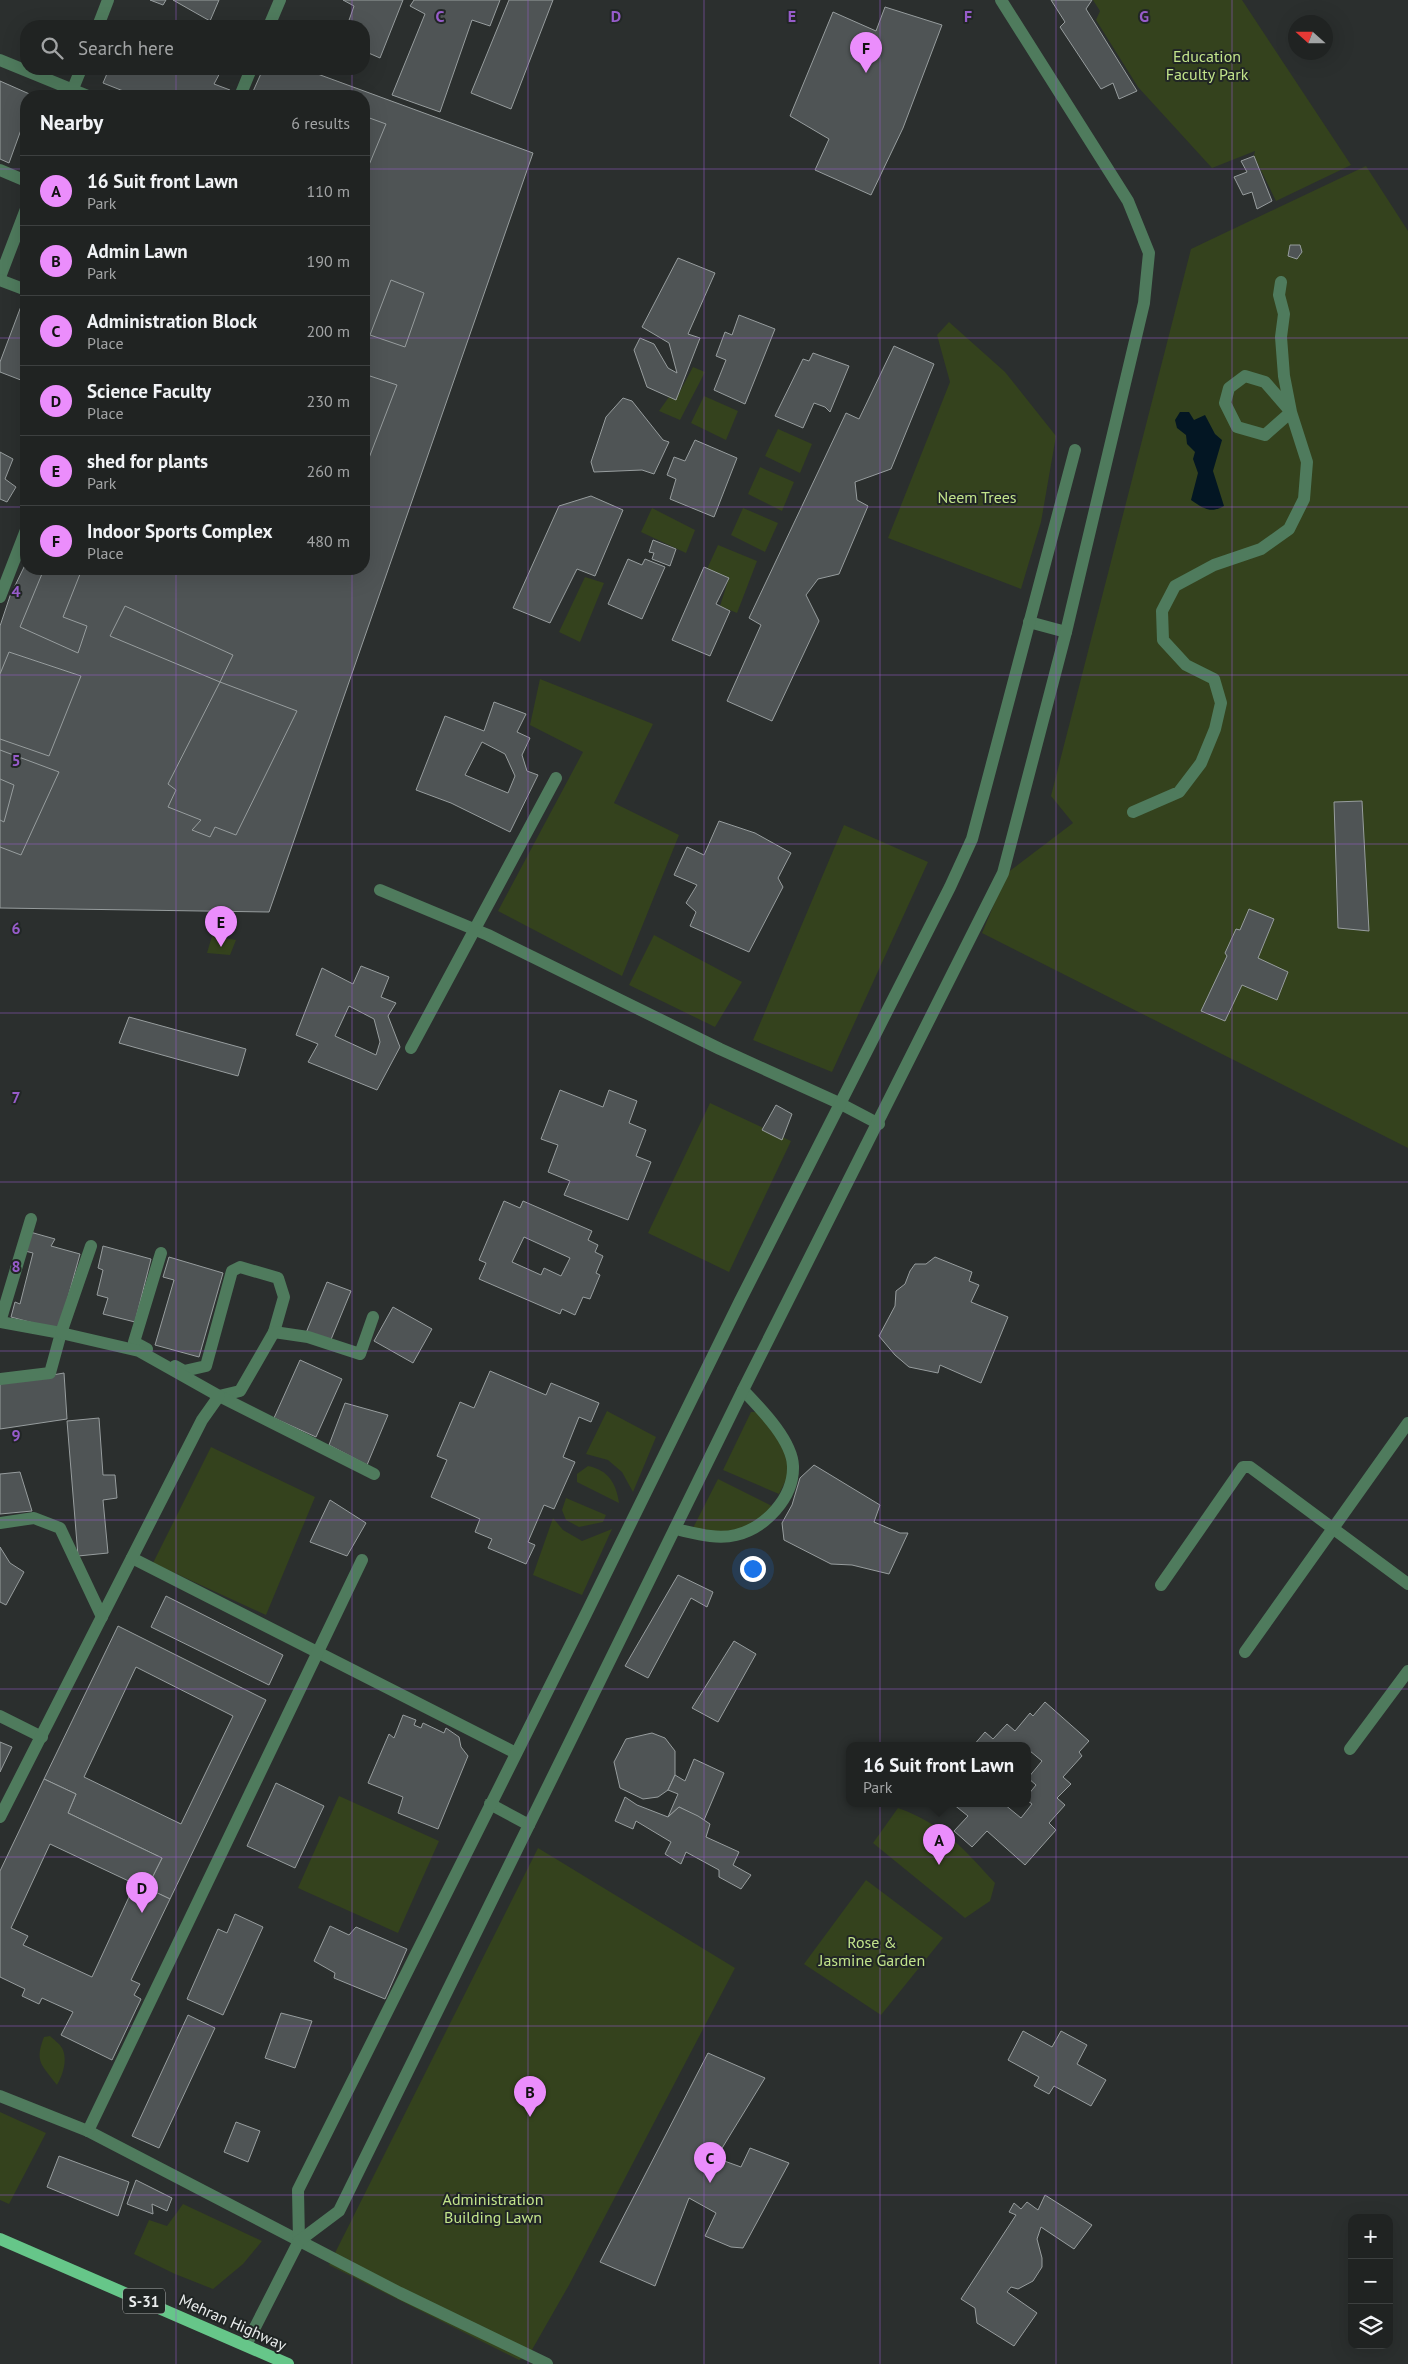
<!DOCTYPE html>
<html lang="en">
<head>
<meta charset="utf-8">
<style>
	body { margin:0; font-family:"PT Sans",sans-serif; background:#2d2f2f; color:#f1f3f6 }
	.controls { position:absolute; right:15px; bottom:15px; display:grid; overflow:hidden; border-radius:10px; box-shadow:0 5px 20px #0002 }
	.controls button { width:45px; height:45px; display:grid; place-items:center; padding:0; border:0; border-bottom:1px solid #3d4040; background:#202322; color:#f1f3f6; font:25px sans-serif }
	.compass { position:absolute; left:1288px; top:15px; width:45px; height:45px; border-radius:50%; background:#202322; box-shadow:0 5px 20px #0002; rotate:291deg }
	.you { position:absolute; left:752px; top:1568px; width:18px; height:18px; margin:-12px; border:4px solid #fff; border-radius:50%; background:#1a73e8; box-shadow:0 0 0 8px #1a73e833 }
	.badge { display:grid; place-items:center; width:32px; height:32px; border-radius:50%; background:#eb8dfc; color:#111; font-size:16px; font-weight:700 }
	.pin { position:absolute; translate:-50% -41px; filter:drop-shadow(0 1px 2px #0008) }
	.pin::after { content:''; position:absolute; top:26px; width:18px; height:15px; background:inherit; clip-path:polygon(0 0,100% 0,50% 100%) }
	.popup { position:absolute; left:846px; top:1742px; width:185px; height:65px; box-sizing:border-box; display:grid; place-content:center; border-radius:10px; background:#202322; filter:drop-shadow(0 1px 4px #0005); font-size:16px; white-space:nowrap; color:#a2a4a5 }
	.popup b { font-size:19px; color:#f1f3f6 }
	.popup::after { content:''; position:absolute; left:50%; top:100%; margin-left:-10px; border:10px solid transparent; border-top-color:#202322 }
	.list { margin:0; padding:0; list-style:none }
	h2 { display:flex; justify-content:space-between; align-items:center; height:65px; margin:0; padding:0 20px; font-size:21px }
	h2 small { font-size:16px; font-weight:400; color:#a2a4a5 }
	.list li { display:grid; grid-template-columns:32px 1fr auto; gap:15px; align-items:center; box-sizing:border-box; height:70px; padding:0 20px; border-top:1px solid #3d4040 }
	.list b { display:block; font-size:19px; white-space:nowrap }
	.list p { margin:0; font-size:16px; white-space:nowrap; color:#a2a4a5 }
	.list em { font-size:16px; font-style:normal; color:#a2a4a5 }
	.icon { flex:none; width:28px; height:28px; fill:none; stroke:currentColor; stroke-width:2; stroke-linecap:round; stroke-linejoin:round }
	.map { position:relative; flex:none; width:1408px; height:2364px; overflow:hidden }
	.search { position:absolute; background:#202322; box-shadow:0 5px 20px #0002; left:20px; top:20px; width:350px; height:55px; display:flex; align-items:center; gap:12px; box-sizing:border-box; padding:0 18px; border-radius:20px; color:#a2a4a5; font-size:19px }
	.panel { position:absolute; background:#202322; box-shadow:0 5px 20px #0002; left:20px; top:90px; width:350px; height:485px; border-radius:20px }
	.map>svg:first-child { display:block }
</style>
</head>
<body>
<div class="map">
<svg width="1408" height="2364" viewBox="0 0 1408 2364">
	<rect width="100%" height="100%" fill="#2b2f2e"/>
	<g fill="#34421d">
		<polygon points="1093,0 1242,0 1351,165 1276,201 1254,156 1255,151 1212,168 1138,87 1096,20 1100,11"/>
		<polygon points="1366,166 1408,231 1408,1148 982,933 1007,873 1073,823 1051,796 1191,249"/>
		<polygon points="949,322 1005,372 1056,436 1041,522 1021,589 888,538 950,382 937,335"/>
		<polygon points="693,367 705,372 680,420 659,411 669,397 676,399"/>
		<polygon points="704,396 738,411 726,440 691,423"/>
		<polygon points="778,429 812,444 800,473 765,456"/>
		<polygon points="760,467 794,482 782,511 748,494"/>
		<polygon points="652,508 695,530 686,553 641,532"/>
		<polygon points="743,508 778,523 765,552 731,535"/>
		<polygon points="718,545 757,561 737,613 720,606 729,578 707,569"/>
		<polygon points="585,577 604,583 580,642 559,632"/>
		<polygon points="540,679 653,724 614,803 679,835 622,976 498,911 583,752 530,725"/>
		<polygon points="844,825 928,862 832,1072 753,1040"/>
		<polygon points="654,935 742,982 715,1027 629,985"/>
		<polygon points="212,936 236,940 230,955 207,953"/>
		<polygon points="710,1103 791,1141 729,1272 648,1233"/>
		<polygon points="607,1411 656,1437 633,1492 622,1472 608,1460 586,1454"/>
		<polygon points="751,1412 763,1412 793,1466 779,1494 723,1470"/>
		<polygon points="211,1447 315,1497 266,1615 153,1563"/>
		<path d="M 588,1466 C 608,1470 616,1483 619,1503 L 577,1482 L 577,1474 Z"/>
		<polygon points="718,1479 778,1509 736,1535 693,1528"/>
		<polygon points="566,1498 606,1515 603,1522 579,1527 566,1520 562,1510"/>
		<polygon points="553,1518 563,1530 582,1541 612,1529 582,1595 533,1575"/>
		<polygon points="339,1796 439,1841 398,1933 298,1888"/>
		<path d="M 898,1808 C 943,1824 964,1849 995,1883 L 990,1901 L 965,1918 L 873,1843 Z"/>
		<polygon points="538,1848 735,1968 569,2285 529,2355 519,2360 329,2265"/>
		<polygon points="866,1880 943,1938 881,2015 804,1964"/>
		<path d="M 50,2036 C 53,2039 60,2044 62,2048 C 68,2059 63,2075 57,2085 C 42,2065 34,2062 44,2037 Z"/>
		<polygon points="0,2112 46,2133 9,2204 0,2200"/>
		<polygon points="183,2204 262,2241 243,2264 213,2289 175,2274 134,2254 149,2220 167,2226"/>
	</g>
	<path fill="#031623" d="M 1180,412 L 1189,412 L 1194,420 L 1205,415 L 1215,434 L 1222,440 L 1213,471 L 1224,506 C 1210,514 1203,508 1191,500 L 1198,473 L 1193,459 L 1195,452 L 1187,444 L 1186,435 L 1177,428 L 1175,420 Z"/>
	<g fill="#4f5455" stroke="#979d9e" fill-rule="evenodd">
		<polygon points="150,0 166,0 163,5"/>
		<polygon points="173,0 219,0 210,21"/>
		<polygon points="343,0 403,0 380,58 364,51 364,26 347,26 354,6"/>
		<polygon points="414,0 500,0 490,26 472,20 440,112 392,95 425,14 410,6"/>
		<polygon points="509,0 553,0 511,109 471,93"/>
		<polygon points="1051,0 1092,0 1086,9 1137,91 1119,99 1113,83 1101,89 1060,27 1065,22"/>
		<polygon points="885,7 942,25 903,128 871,195 815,170 829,139 790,116 833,12 876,31"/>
		<polygon points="109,69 222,69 214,84 230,90 227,96 136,96 103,83"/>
		<polygon points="263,69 304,69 533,153 269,912 0,908 0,626 10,596 26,563 26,569 364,569 364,96 251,96"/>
		<polygon points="0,81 34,96 26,96 26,116 9,163 0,159"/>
		<polygon points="364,116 386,124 364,177"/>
		<polygon points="1254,156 1272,201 1257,209 1252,192 1243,195 1234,177 1247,172 1241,161"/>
		<polygon points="1290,245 1300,245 1302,252 1297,259 1288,256"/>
		<polygon points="678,258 715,273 688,334 700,338 676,400 647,387 634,350 640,338 654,344 668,368 677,373 669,343 642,327"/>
		<polygon points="391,280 424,293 405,347 370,335"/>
		<polygon points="23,301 26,303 26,382 0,372 0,362"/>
		<polygon points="739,315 775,329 745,404 714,390 726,360 716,356 725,332 732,335"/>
		<polygon points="894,346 934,364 891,469 855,482 857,500 868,506 839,574 818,579 806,595 819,621 772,721 727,701 761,625 749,618 846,413 859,419"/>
		<polygon points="813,353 849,366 830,412 825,407 814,403 803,428 775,416 803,359 809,361"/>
		<polygon points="364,374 397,385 364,471"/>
		<polygon points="623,398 632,401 663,440 669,442 654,474 642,470 594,472 591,462 606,417"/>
		<polygon points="695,440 737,458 714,517 670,499 676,479 667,475 674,457 685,461"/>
		<polygon points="0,452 13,459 5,479 16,487 7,502 0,499"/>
		<polygon points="591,496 623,510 595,576 577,569 550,623 513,608 559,506"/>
		<polygon points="653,540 676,549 670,566 652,559 654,553 649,552"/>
		<polygon points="628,559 642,565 645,559 665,567 642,619 608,604"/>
		<polygon points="704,567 729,578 716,604 730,611 710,656 672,640"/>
		<polygon points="44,569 82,569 63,617 87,626 78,653 20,627"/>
		<polygon points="125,606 233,655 220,682 110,636"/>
		<polygon points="9,652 81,676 49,756 0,739 0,674"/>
		<polygon points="220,682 297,711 236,835 215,827 210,837 192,830 201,820 168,807 176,790 168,784"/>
		<path d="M 494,702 L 526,714 L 517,732 L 530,738 L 522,755 L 527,771 L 538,775 L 510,832 L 451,803 L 416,790 L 445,716 L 484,731 ZM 482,742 L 505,754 L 515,776 L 508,793 L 465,775 Z"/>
		<polygon points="0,750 59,772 21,855 0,847 0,820 4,822 14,785 0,779"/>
		<polygon points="1362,801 1369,931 1338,928 1334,802"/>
		<polygon points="719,821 755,833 791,853 778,878 783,887 749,952 690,926 696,912 686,903 697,885 674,875 687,847 704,855"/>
		<polygon points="1249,909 1274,919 1258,958 1288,972 1277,1000 1242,985 1225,1021 1201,1011 1227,956 1225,953 1236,929 1240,930"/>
		<path d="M 361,966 L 389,977 L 381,997 L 396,1003 L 388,1016 L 400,1047 L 377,1090 L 308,1062 L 318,1044 L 296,1035 L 322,968 L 353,984 ZM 349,1006 L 374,1019 L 380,1042 L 376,1055 L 335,1036 Z"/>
		<polygon points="129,1017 246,1049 238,1076 119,1043"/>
		<polygon points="560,1090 603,1107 609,1090 637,1101 629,1123 646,1130 636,1156 651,1162 628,1220 564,1195 570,1181 548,1172 558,1145 541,1139"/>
		<polygon points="776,1105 792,1114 782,1140 762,1130"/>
		<path d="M 504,1201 L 520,1208 L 523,1201 L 592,1231 L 588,1240 L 598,1245 L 595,1252 L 603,1256 L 596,1273 L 600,1275 L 590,1299 L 583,1297 L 575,1315 L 562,1309 L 560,1314 L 479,1279 L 486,1263 L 479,1260 ZM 524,1237 L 570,1258 L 561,1276 L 544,1268 L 541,1275 L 512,1262 Z"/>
		<polygon points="30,1232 55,1239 51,1246 80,1254 59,1330 11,1317 15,1302 20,1304 33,1253 25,1251"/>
		<polygon points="103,1246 151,1259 135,1322 103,1314 108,1298 97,1295 103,1270 98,1268"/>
		<polygon points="169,1257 223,1273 199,1357 155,1345 174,1280 163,1277"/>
		<polygon points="935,1257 972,1272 969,1281 979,1285 971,1302 1008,1317 981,1383 940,1365 938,1373 909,1367 895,1355 879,1336 895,1306 896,1291 905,1284 910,1271 915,1264 926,1264"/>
		<polygon points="327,1282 351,1291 330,1342 306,1333"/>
		<polygon points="393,1307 432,1329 413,1363 374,1341"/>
		<polygon points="300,1360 342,1379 316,1437 274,1418"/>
		<polygon points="490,1371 546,1395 551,1383 599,1403 591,1422 579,1417 563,1457 575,1462 554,1509 544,1505 528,1542 535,1545 526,1564 488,1548 492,1539 475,1532 480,1519 431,1497 447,1460 437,1456 460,1402 474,1408"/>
		<polygon points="64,1373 67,1419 0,1429 0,1384"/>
		<polygon points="345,1403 388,1415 367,1465 329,1445"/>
		<polygon points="99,1418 103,1475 115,1475 117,1498 103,1500 108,1553 78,1556 67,1421"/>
		<polygon points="814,1465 880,1505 874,1522 900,1533 908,1533 889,1574 852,1565 831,1564 784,1540 782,1523 792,1505 800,1478"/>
		<polygon points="20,1472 32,1511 0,1514 0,1474"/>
		<polygon points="330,1500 366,1523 347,1556 310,1542"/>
		<polygon points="0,1547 10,1563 24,1572 6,1605 0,1602"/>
		<polygon points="678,1575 713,1592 707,1607 691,1598 648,1678 625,1666"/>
		<polygon points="166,1596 283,1655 269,1685 151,1627"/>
		<path d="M 118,1626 L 266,1700 L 170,1899 L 147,1888 L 162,1858 L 68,1813 L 76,1794 L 44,1779 ZM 136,1667 L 233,1716 L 181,1824 L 84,1777 Z"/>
		<polygon points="734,1641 756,1654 718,1722 692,1708"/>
		<polygon points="1045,1702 1089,1741 1079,1752 1082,1756 1063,1777 1071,1784 1057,1798 1065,1805 1049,1823 1056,1830 1025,1865 987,1831 972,1847 954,1831 968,1816 953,1804 1004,1804 1021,1818 1032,1804 1028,1801 1028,1795 1036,1785 1028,1778 1042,1761 1030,1751 1028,1753 1028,1746 973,1746 985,1732 993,1739 1007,1724 1015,1731 1030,1713 1033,1716"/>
		<polygon points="403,1715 416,1720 414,1725 421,1728 423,1723 444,1733 446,1728 459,1737 461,1747 468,1756 438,1829 398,1813 403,1797 368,1783 389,1734 394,1738"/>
		<polygon points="652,1733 665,1738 675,1751 675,1775 668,1790 658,1797 643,1799 620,1788 614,1762 626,1739"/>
		<polygon points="0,1742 12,1747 0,1772"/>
		<polygon points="694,1759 724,1773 704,1820 679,1807 668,1817 678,1794 668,1790 675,1775 685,1781"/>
		<path d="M 44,1779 L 76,1794 L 68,1813 L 162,1858 L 147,1888 L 170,1899 L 131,1980 L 140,1984 L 134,1995 L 141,1999 L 112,2060 L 61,2035 L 73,2012 L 42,1998 L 39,2004 L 22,1996 L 25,1989 L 0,1977 L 0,1871 ZM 50,1844 L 135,1884 L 92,1977 L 23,1945 L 28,1936 L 11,1928 Z"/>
		<polygon points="276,1783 324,1806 295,1868 247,1846"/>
		<polygon points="625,1797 637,1805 668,1817 679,1807 698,1816 710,1824 706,1837 739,1852 733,1865 751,1875 741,1889 719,1877 719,1870 686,1852 681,1864 665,1854 671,1842 636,1821 633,1829 615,1821"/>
		<polygon points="235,1914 263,1927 223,2015 187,1999 218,1929 227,1933"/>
		<polygon points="330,1926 349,1935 356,1927 407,1949 385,1999 334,1978 335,1973 314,1961"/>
		<polygon points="281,2013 312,2021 295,2068 265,2058"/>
		<polygon points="188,2015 215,2028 159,2148 132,2136"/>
		<polygon points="1023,2031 1052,2047 1061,2031 1087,2045 1077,2064 1106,2080 1091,2106 1054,2086 1049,2094 1034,2086 1039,2077 1008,2060"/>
		<polygon points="708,2053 765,2078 716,2158 741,2167 750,2148 789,2163 743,2248 731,2247 705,2236 716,2213 689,2198 655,2286 600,2262"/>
		<polygon points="236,2122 260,2131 248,2162 224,2152"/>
		<polygon points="59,2156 129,2182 118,2216 47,2187"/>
		<polygon points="136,2180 172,2198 167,2211 152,2204 153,2214 127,2204"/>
		<polygon points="1045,2195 1092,2225 1074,2249 1041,2227 1037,2239 1042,2258 1042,2267 1033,2281 1018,2289 1011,2287 1007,2292 1037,2313 1014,2346 977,2323 975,2308 961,2299 1016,2215 1009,2212 1014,2203 1021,2209 1027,2202 1038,2210"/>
	</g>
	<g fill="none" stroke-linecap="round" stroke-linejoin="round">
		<g stroke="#4f7b5d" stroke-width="12">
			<polyline points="98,26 108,0"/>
			<polyline points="269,26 280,0"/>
			<polyline points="0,60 88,96"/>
			<polyline points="70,96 81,69"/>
			<polyline points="240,96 251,69"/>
			<polyline points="0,170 26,181"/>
			<polyline points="0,277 26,209"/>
			<polyline points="0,280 26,290"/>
			<polyline points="0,597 26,530"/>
			<polyline points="1029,622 1066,632"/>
			<polyline points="1133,812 1179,792 1201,763 1215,729 1221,703 1214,679 1186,665 1163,640 1162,611 1175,586 1214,565 1261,549 1289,529 1304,499 1307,462 1291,412 1265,382 1245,376 1229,388 1225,403 1237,427 1265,435 1291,412 1284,376 1281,337 1284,314 1279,295 1281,282"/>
			<polyline points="380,890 488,935 720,1049 839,1103 879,1124"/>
			<polyline points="411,1048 556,778"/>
			<polyline points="147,1349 134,1342 161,1253"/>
			<polyline points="175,1366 184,1371 206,1366 232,1271 240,1267 278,1278 284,1297 274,1332"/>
			<polyline points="0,1379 50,1373 61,1333 0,1322 31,1219"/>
			<polyline points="219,1396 240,1391 274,1332 308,1337 360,1354 373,1317"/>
			<polyline points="219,1396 374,1474"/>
			<polyline points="0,1523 34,1518 60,1528 102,1617"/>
			<path d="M 675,1529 C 694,1533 716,1540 736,1535 C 765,1528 794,1498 793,1466 C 792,1440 760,1408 743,1390"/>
			<polyline points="132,1558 516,1753"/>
			<polyline points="1161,1585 1243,1467 1250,1467 1408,1584"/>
			<polyline points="1245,1652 1408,1423"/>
			<polyline points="0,1716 42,1737"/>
			<polyline points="1350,1749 1408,1671"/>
			<polyline points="490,1804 529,1825"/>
			<polyline points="0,1817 202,1420 219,1396 139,1351 61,1333 91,1246"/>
			<polyline points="0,2096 88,2131 400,2293 547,2364"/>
			<polyline points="88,2131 362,1560"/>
			<polyline points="299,2241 298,2190 584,1618 740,1301 950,887 972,839 1075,450"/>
			<polyline points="246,2345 299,2241 339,2211 743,1390 1003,873 1066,632 1144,303 1149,253 1128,201 1001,0"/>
		</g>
		<polyline stroke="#66c689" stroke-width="12" points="0,2239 288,2364"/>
	</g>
	<path fill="none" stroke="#975cca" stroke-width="1" stroke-opacity="0.55" d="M 176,0 L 176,26M 352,0 L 352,26M 528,0 L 528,2364M 704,0 L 704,2364M 880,0 L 880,2364M 1056,0 L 1056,2364M 1232,0 L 1232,2364M 176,69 L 176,96M 352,69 L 352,96M 0,169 L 26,169M 364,169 L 1408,169M 0,338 L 26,338M 364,338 L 1408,338M 0,507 L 26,507M 364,507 L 1408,507M 176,569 L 176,2364M 352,569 L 352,2364M 0,675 L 1408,675M 0,844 L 1408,844M 0,1013 L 1408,1013M 0,1182 L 1408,1182M 0,1351 L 1408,1351M 0,1520 L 1408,1520M 0,1689 L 1408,1689M 0,1857 L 1408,1857M 0,2026 L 1408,2026M 0,2195 L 1408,2195"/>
	<g text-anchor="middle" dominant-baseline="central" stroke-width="4" stroke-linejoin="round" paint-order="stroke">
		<rect fill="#212625" stroke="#aeb1b1" stroke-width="1" x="123" y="2288.5" width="42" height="25" rx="4"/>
		<g font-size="15" font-weight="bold" fill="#eaeded">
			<text x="144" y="2301">S-31</text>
		</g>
		<g font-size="16" fill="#c2e48b" stroke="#212625">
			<text x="1207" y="56">Education<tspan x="1207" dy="18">Faculty Park</tspan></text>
			<text x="977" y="497">Neem Trees</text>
			<text x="872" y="1942">Rose &amp;<tspan x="872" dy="18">Jasmine Garden</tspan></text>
			<text x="493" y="2199">Administration<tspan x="493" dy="18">Building Lawn</tspan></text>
		</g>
		<g font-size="16" fill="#eaeded" stroke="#212625">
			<text transform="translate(233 2322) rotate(24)">Mehran Highway</text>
		</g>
	</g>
	<g font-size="16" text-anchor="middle" font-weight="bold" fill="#975cca" stroke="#212625" stroke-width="4" stroke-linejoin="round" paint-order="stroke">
		<text x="440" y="22">C</text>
		<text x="616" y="22">D</text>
		<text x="792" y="22">E</text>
		<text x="968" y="22">F</text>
		<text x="1144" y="22">G</text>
		<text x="16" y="597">4</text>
		<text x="16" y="766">5</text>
		<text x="16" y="934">6</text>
		<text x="16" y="1103">7</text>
		<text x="16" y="1272">8</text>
		<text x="16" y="1441">9</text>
	</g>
</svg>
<div class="controls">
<button>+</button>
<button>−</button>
<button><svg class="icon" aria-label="layers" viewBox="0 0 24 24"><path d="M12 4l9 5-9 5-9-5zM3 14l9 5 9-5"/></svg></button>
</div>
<svg class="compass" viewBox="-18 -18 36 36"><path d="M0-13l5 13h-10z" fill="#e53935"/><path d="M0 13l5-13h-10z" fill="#a2a4a5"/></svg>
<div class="you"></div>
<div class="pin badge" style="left:939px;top:1865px">A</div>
<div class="popup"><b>16 Suit front Lawn</b>Park</div>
<div class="pin badge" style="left:530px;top:2117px">B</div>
<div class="pin badge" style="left:710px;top:2183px">C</div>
<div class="pin badge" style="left:142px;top:1913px">D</div>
<div class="pin badge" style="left:221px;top:947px">E</div>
<div class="pin badge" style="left:866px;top:73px">F</div>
<div class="search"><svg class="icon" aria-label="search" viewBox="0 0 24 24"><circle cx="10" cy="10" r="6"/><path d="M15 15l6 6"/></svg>Search here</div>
<section class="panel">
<h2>Nearby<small>6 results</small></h2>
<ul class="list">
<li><span class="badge">A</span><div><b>16 Suit front Lawn</b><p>Park</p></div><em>110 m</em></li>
<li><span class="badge">B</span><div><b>Admin Lawn</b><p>Park</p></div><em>190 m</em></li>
<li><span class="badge">C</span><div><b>Administration Block</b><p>Place</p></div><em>200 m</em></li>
<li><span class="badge">D</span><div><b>Science Faculty</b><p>Place</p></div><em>230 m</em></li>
<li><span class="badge">E</span><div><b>shed for plants</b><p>Park</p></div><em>260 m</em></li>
<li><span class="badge">F</span><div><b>Indoor Sports Complex</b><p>Place</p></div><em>480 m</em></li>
</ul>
</section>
</div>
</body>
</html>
